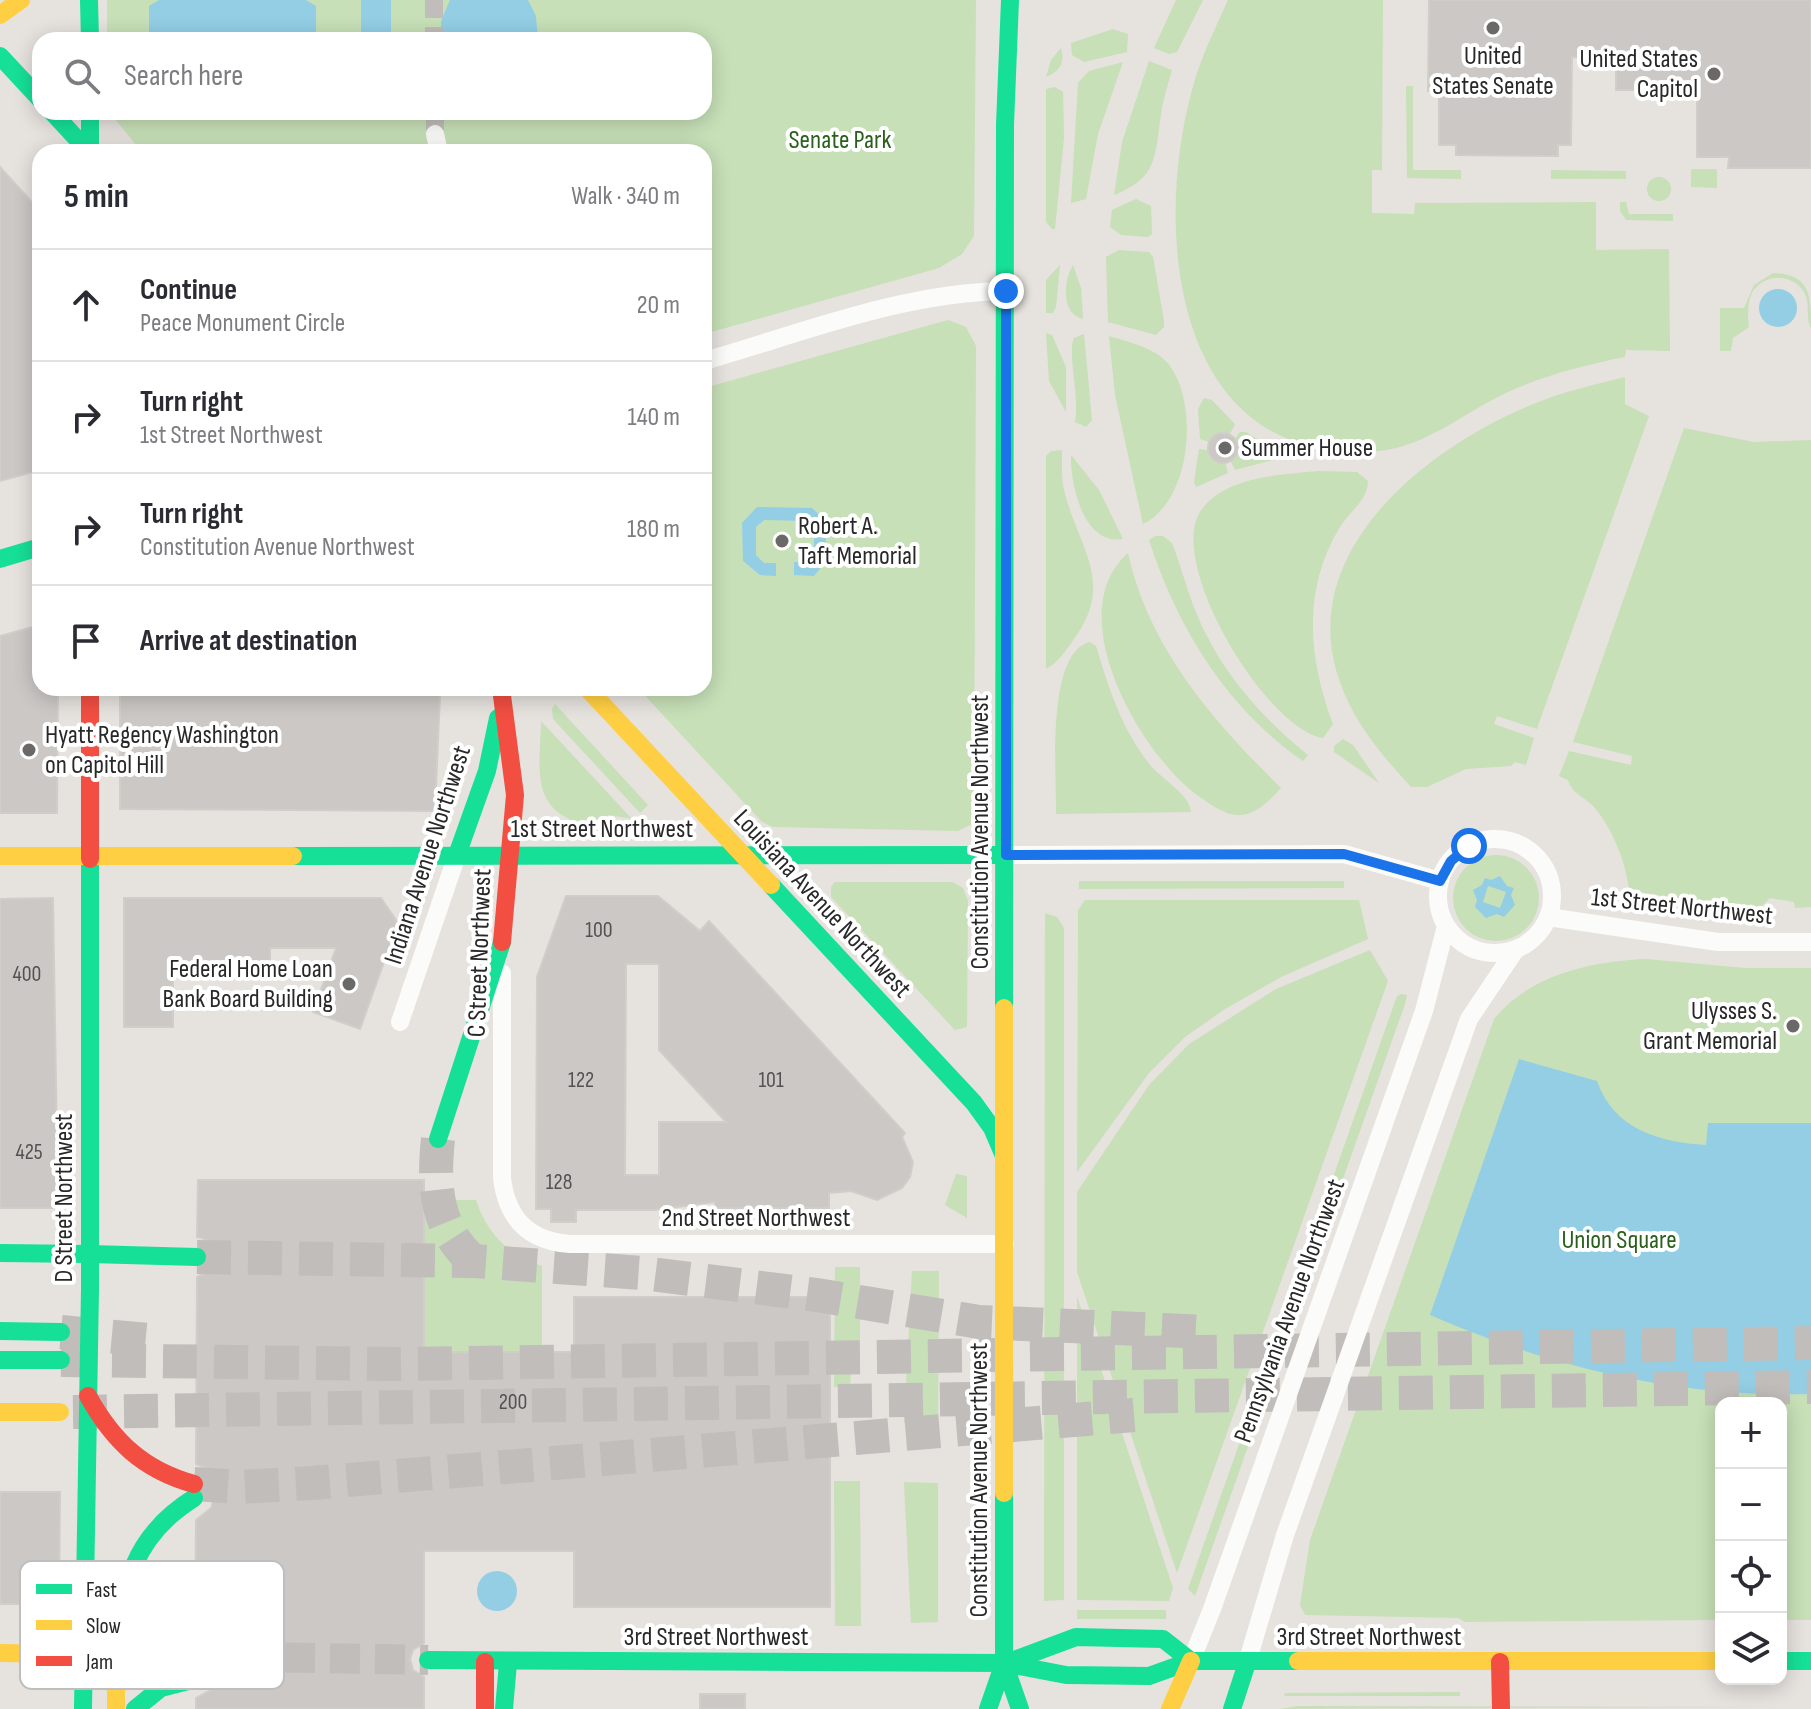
<!DOCTYPE html>
<html lang="en">
<head>
<meta charset="utf-8">
<style>
	body { margin:0; font-family:"Sofia Sans Condensed",sans-serif; background:#f7f7f7; color:#2b2b33 }
	.controls { position:absolute; right:24px; bottom:24px; display:grid; overflow:hidden; border-radius:16px; box-shadow:0 4px 20px #0003 }
	.controls button { width:72px; height:72px; display:grid; place-items:center; padding:0; border:0; border-bottom:2px solid #e1e1e2; background:#fff; color:#2b2b33; font:40px sans-serif }
	.stop { position:absolute; width:24px; height:24px; margin:-18px; border:6px solid #1a73e8; border-radius:50%; background:#fff }
	.stop.end { background:#1a73e8; border-color:#fff; box-shadow:0 2px 8px #0008 }
	.list { margin:0; padding:0; list-style:none }
	h2 { display:flex; justify-content:space-between; align-items:center; height:104px; margin:0; padding:0 32px; font-size:34px }
	h2 small { font-size:26px; font-weight:400; color:#7c7c81 }
	.list li { display:grid; grid-template-columns:52px 1fr auto; gap:24px; align-items:center; box-sizing:border-box; height:112px; padding:0 32px; border-top:2px solid #e1e1e2 }
	.list b { display:block; font-size:30px; white-space:nowrap }
	.list p { margin:0; font-size:26px; white-space:nowrap; color:#7c7c81 }
	.list em { font-size:26px; font-style:normal; color:#7c7c81 }
	.icon { flex:none; width:44px; height:44px; fill:none; stroke:currentColor; stroke-width:2; stroke-linecap:round; stroke-linejoin:round }
	.map { position:relative; flex:none; width:1811px; height:1709px; overflow:hidden }
	.search { position:absolute; background:#fff; box-shadow:0 4px 20px #0003; left:32px; top:32px; width:680px; height:88px; display:flex; align-items:center; gap:20px; box-sizing:border-box; padding:0 28px; border-radius:24px; color:#7c7c81; font-size:30px }
	.panel { position:absolute; background:#fff; box-shadow:0 4px 20px #0003; left:32px; top:144px; width:680px; height:552px; border-radius:24px }
	.map>svg:first-child { display:block }
</style>
</head>
<body>
<div class="map">
<svg width="1811" height="1709" viewBox="0 0 1811 1709">
	<rect width="100%" height="100%" fill="#e6e2de"/>
	<g fill="#c7e0b8">
		<polygon points="107,0 976,0 974,236 962,254 939,268 704,334 704,152 142,152 109,112 704,112 704,40 107,40"/>
		<polygon points="1176,0 1203,0 1177,52 1169,54 1154,48"/>
		<path d="M 1228,0 L 1383,0 L 1382,170 L 1372,170 L 1372,213 L 1414,214 L 1415,203 L 1596,202 L 1596,250 L 1669,249 L 1670,351 L 1626,350 L 1625,357 C 1584,365 1542,376 1504,394 C 1462,414 1425,447 1378,451 C 1175,468 1152,236 1192,90 C 1200,59 1215,29 1228,0 Z"/>
		<polygon points="1113,29 1128,34 1127,52 1084,62 1072,55 1071,43"/>
		<path d="M 1061,48 C 1065,63 1060,71 1046,77 L 1051,60 Z"/>
		<path d="M 1149,61 L 1172,70 C 1168,85 1163,99 1161,114 C 1155,156 1158,178 1114,195 L 1122,142 Z"/>
		<polygon points="1123,62 1098,134 1086,199 1071,203 1078,83 1089,71"/>
		<polygon points="1406,86 1413,86 1413,170 1461,170 1461,179 1407,178"/>
		<polygon points="1055,87 1063,92 1064,138 1055,229 1052,229 1046,222 1046,89"/>
		<polygon points="1691,169 1717,169 1717,188 1691,187"/>
		<polygon points="1551,170 1626,171 1626,179 1551,179"/>
		<circle cx="1659" cy="189" r="12"/>
		<polygon points="1136,199 1151,206 1152,234 1148,237 1121,235 1110,227 1112,210"/>
		<polygon points="1620,202 1626,202 1629,214 1673,214 1673,221 1626,220 1620,211"/>
		<polygon points="1119,250 1149,252 1153,257 1164,321 1164,327 1156,335 1108,322 1106,257"/>
		<polygon points="1060,265 1056,307 1053,313 1046,313 1046,280"/>
		<path d="M 1073,265 L 1081,288 L 1083,319 C 1061,314 1063,281 1073,265 Z"/>
		<path d="M 1773,273 C 1811,274 1811,296 1811,328 C 1805,319 1811,304 1804,292 C 1792,272 1761,273 1751,295 C 1747,305 1748,317 1749,327 L 1733,338 L 1731,351 L 1720,351 L 1720,308 L 1744,308 L 1754,285 Z"/>
		<polygon points="948,320 966,327 976,346 974,819 972,824 958,831 773,827 762,822 638,688 704,688 704,388"/>
		<polygon points="1046,333 1052,335 1066,367 1066,412 1049,381"/>
		<path d="M 1084,334 L 1092,420 L 1086,427 L 1075,422 C 1080,398 1067,351 1074,338 Z"/>
		<path d="M 1109,336 C 1129,342 1157,348 1170,366 C 1199,406 1191,501 1143,524 L 1115,395 Z"/>
		<path d="M 1625,377 L 1625,404 L 1649,416 L 1539,723 L 1537,729 L 1497,716 L 1494,724 L 1534,738 L 1526,765 L 1515,762 L 1511,766 L 1466,769 L 1427,787 L 1411,787 C 1382,755 1354,723 1340,682 C 1293,552 1427,448 1531,405 C 1561,392 1593,385 1625,377 Z"/>
		<polygon points="1204,398 1212,400 1235,424 1229,436 1234,440 1240,432 1246,432 1276,451 1277,459 1235,470 1230,460 1225,462 1228,473 1196,487 1194,482 1199,449 1209,450 1210,442 1200,439 1198,409"/>
		<path d="M 1684,428 L 1754,442 L 1811,440 L 1811,907 L 1795,908 L 1794,902 L 1770,898 L 1760,908 L 1701,903 L 1629,890 C 1626,863 1613,829 1594,807 C 1586,798 1571,793 1568,780 L 1559,776 L 1569,751 L 1631,765 L 1632,756 L 1573,742 Z"/>
		<path d="M 1062,450 C 1062,465 1061,480 1065,494 C 1080,550 1116,584 1072,642 C 1065,652 1057,663 1046,669 L 1046,456 L 1051,451 Z"/>
		<path d="M 1071,455 L 1099,490 L 1123,539 C 1083,546 1070,483 1071,455 Z"/>
		<path d="M 1318,471 L 1357,472 L 1368,481 C 1368,500 1350,511 1340,527 C 1302,589 1308,658 1333,724 L 1323,738 C 1266,729 1167,564 1200,512 C 1223,476 1280,475 1318,471 Z"/>
		<path d="M 1155,536 L 1163,536 L 1172,543 C 1184,574 1191,607 1207,636 C 1230,682 1268,723 1308,755 L 1303,761 C 1227,709 1177,627 1149,540 Z"/>
		<path d="M 1128,553 C 1149,649 1214,722 1281,788 C 1271,799 1257,814 1241,815 C 1225,816 1210,804 1197,795 C 1141,754 1059,614 1128,553 Z"/>
		<path d="M 1090,642 L 1096,646 C 1109,689 1122,730 1151,766 C 1161,778 1191,796 1191,812 L 1056,814 C 1057,778 1045,653 1090,642 Z"/>
		<polygon points="555,704 648,805 640,813 553,719 552,709"/>
		<path d="M 541,721 L 632,819 L 609,815 C 592,821 579,827 562,815 C 531,795 541,755 541,721 Z"/>
		<polygon points="1343,739 1353,745 1379,783 1334,752 1334,746"/>
		<circle cx="1496" cy="898" r="43"/>
		<polygon points="1079,881 1344,881 1344,888 1079,889"/>
		<polygon points="835,882 952,882 963,888 968,901 967,1027 955,1030 831,897 831,887"/>
		<polygon points="1085,900 1359,900 1368,939 1281,977 1225,1009 1185,1037 1149,1073 1077,1172 1078,910"/>
		<polygon points="1045,913 1057,917 1064,928 1064,1600 1044,1601"/>
		<polygon points="1370,950 1388,981 1177,1573 1077,1272 1077,1192 1149,1085 1189,1044 1276,989"/>
		<path d="M 1646,959 L 1745,968 L 1811,968 L 1811,1620 L 1781,1620 L 1781,1403 L 1721,1403 L 1721,1620 L 1465,1622 L 1458,1618 L 1305,1615 L 1300,1605 L 1310,1540 L 1494,1019 C 1529,975 1592,961 1646,959 Z"/>
		<polygon points="1401,994 1407,995 1405,1004 1195,1596 1188,1589 1397,996"/>
		<polygon points="956,1174 967,1176 967,1218 945,1205"/>
		<path d="M 424,1200 L 476,1200 C 487,1234 509,1255 542,1266 L 542,1352 L 424,1352 Z"/>
		<polygon points="835,1267 860,1267 860,1372 851,1373 850,1387 834,1387"/>
		<polygon points="912,1271 939,1271 938,1423 904,1423"/>
		<polygon points="1077,1296 1173,1588 1169,1601 1077,1600"/>
		<polygon points="834,1481 860,1481 861,1626 835,1626"/>
		<polygon points="904,1482 938,1483 938,1622 911,1623"/>
		<rect x="1077" y="1610" width="89" height="9"/>
		<polygon points="1460,1692 1460,1696 1284,1696 1285,1693"/>
		<polygon points="1298,1706 1811,1707 1279,1709"/>
	</g>
	<g fill="#93cee5" fill-rule="evenodd">
		<polygon points="159,0 306,0 316,6 316,40 149,40 149,6"/>
		<rect x="361" y="0" width="30" height="40"/>
		<polygon points="450,0 528,0 536,16 538,40 441,40 441,21"/>
		<circle cx="1778" cy="308" r="19"/>
		<polygon points="757,507 812,508 826,521 826,561 814,576 794,575 794,562 806,562 814,555 814,528 807,521 764,520 756,527 756,555 764,563 776,563 776,576 760,575 743,561 742,523"/>
		<path d="M 1500,876 L 1507,886 L 1514,888 L 1511,895 L 1515,905 L 1504,917 L 1497,914 L 1486,918 L 1475,907 L 1477,900 L 1473,890 L 1482,885 L 1485,878 L 1491,880 ZM 1488,886 L 1506,892 L 1500,908 L 1483,902 Z"/>
		<path d="M 1519,1059 L 1597,1081 C 1614,1130 1660,1142 1706,1145 L 1708,1123 L 1811,1123 L 1811,1394 C 1680,1398 1549,1367 1430,1315 Z"/>
		<circle cx="497" cy="1591" r="20"/>
	</g>
	<g fill="#cbc8c5" stroke="#d1ceca" stroke-width="2" fill-rule="evenodd">
		<polygon points="1429,0 1811,0 1811,168 1728,168 1729,157 1697,157 1697,90 1616,90 1616,58 1572,57 1571,145 1558,145 1558,156 1456,155 1456,145 1439,145 1439,91 1428,91"/>
		<polygon points="0,167 40,211 40,470 0,481"/>
		<circle cx="1223" cy="448" r="15"/>
		<polygon points="40,625 40,688 58,688 57,813 0,813 0,636"/>
		<polygon points="120,688 412,688 418,695 440,695 435,811 120,809"/>
		<path d="M 566,896 L 658,896 L 700,931 L 709,921 L 905,1133 L 902,1137 L 913,1162 L 910,1177 L 902,1188 L 877,1200 L 851,1191 L 829,1193 L 829,1208 L 715,1208 L 715,1202 L 654,1210 L 576,1210 L 576,1222 L 551,1222 L 551,1209 L 536,1209 L 537,977 ZM 626,964 L 659,964 L 659,1050 L 726,1122 L 659,1122 L 659,1175 L 625,1175 Z"/>
		<polygon points="53,898 58,1208 0,1208 0,899"/>
		<polygon points="124,898 381,898 398,923 360,1029 313,1012 336,948 270,948 270,962 189,962 189,975 173,975 173,1027 124,1027"/>
		<polygon points="198,1180 424,1180 424,1352 574,1352 574,1297 830,1297 830,1607 574,1607 574,1551 424,1551 424,1643 413,1650 410,1659 413,1670 424,1677 424,1709 196,1709 196,1698 209,1691 214,1675 209,1667 213,1657 211,1648 195,1638 196,1520 211,1508 214,1498 213,1478 208,1469 196,1464 197,1277 214,1268 217,1257 208,1240 197,1237"/>
		<polygon points="0,1492 60,1492 59,1604 0,1604"/>
		<rect x="700" y="1694" width="45" height="15"/>
	</g>
	<g fill="none" stroke-linecap="round" stroke-linejoin="round">
		<g stroke="#c0bdba" stroke-width="18" stroke-dasharray="18 9" stroke-linecap="butt">
			<polyline points="434,0 434,40"/>
			<polyline points="435,112 435,134"/>
		</g>
		<polyline stroke="#c0bdba" stroke-width="30" stroke-dasharray="30 15" stroke-linecap="butt" points="195,1656 428,1660"/>
		<g stroke="#c0bdba" stroke-width="34" stroke-dasharray="34 17" stroke-linecap="butt">
			<path d="M 438,1139 C 433,1187 436,1228 473,1261"/>
			<polyline points="197,1257 473,1261 643,1273 817,1295 979,1322 1207,1332"/>
			<polyline points="61,1332 159,1341"/>
			<polyline points="61,1360 398,1364 1811,1343"/>
			<polyline points="73,1412 1811,1387"/>
			<polyline points="194,1484 239,1487 312,1483 1134,1415"/>
		</g>
		<g stroke="#fbfbfa" stroke-width="18">
			<polyline points="435,134 439,152"/>
			<path d="M 704,361 C 802,333 904,292 1006,291"/>
			<circle cx="1495" cy="896" r="57"/>
			<polyline points="1006,855 1344,854 1440,881"/>
			<polyline points="1548,917 1718,942 1811,942"/>
			<path d="M 502,973 L 502,1178 C 507,1219 529,1241 570,1244 L 1005,1244"/>
			<polyline points="400,1022 457,855"/>
			<polyline points="1191,1661 1212,1609 1424,1011 1446,926"/>
			<polyline points="1247,1663 1285,1535 1469,1019 1516,949"/>
		</g>
		<g stroke="#16e098" stroke-width="18">
			<polyline points="89,0 90,40"/>
			<polyline points="0,56 40,99"/>
			<polyline points="52,112 89,152"/>
			<polyline points="90,112 90,152"/>
			<polyline points="0,559 40,547"/>
			<polyline points="457,855 487,771 498,718"/>
			<polyline points="293,856 1006,855"/>
			<polyline points="771,885 974,1103 992,1128 1004,1156"/>
			<polyline points="1004,1008 1005,125 1010,0"/>
			<polyline points="438,1139 502,942"/>
			<polyline points="0,1253 90,1254"/>
			<polyline points="90,1254 197,1257"/>
			<polyline points="0,1331 61,1332"/>
			<polyline points="0,1360 61,1360"/>
			<polyline points="1004,1493 1004,1663 1020,1709"/>
			<path d="M 116,1654 C 122,1586 133,1536 194,1498"/>
			<polyline points="428,1660 1004,1663 1066,1675 1149,1676 1191,1661 1298,1661"/>
			<polyline points="1781,1661 1811,1661"/>
			<polyline points="1006,1663 1076,1637 1163,1639 1191,1661"/>
			<polyline points="83,1709 90,1289 90,859"/>
			<polyline points="135,1709 161,1688 196,1679"/>
			<polyline points="504,1709 508,1663"/>
			<polyline points="988,1709 1004,1663"/>
			<polyline points="1232,1709 1247,1663"/>
		</g>
		<g stroke="#ffcf43" stroke-width="18">
			<polyline points="0,15 21,0"/>
			<polyline points="587,688 771,885"/>
			<polyline points="0,856 293,856"/>
			<polyline points="0,1412 60,1412"/>
			<polyline points="1004,1493 1004,1008"/>
			<polyline points="0,1653 195,1656"/>
			<polyline points="116,1654 116,1709"/>
			<polyline points="1298,1661 1721,1661"/>
			<polyline points="1170,1709 1191,1661"/>
		</g>
		<g stroke="#f24e42" stroke-width="18">
			<polyline points="90,688 90,859"/>
			<polyline points="501,688 515,795 502,942"/>
			<path d="M 88,1396 C 113,1441 143,1470 194,1484"/>
			<polyline points="485,1662 485,1709"/>
			<polyline points="1500,1662 1501,1709"/>
		</g>
	</g>
	<g fill="none" stroke-linecap="round" stroke-linejoin="round">
		<polyline stroke="#1a73e8" stroke-width="10" points="1006,291 1006,855 1344,854 1440,881 1451,861 1469,846"/>
	</g>
	<g fill="#6a6968" stroke="#fff" stroke-width="3">
		<circle cx="1493" cy="28" r="8"/>
		<circle cx="1714" cy="74" r="8"/>
		<circle cx="1225" cy="448" r="8"/>
		<circle cx="782" cy="541" r="8"/>
		<circle cx="29" cy="750" r="8"/>
		<circle cx="349" cy="984" r="8"/>
		<circle cx="1793" cy="1026" r="8"/>
	</g>
	<g text-anchor="middle" dominant-baseline="central" stroke-width="8" stroke-linejoin="round" paint-order="stroke">
		<g font-size="22" fill="#525251">
			<text x="599" y="930">100</text>
			<text x="27" y="974">400</text>
			<text x="581" y="1080">122</text>
			<text x="771" y="1080">101</text>
			<text x="29" y="1152">425</text>
			<text x="559" y="1182">128</text>
			<text x="513" y="1402">200</text>
		</g>
		<g font-size="26" fill="#282828" stroke="#fff" text-anchor="end">
			<text x="1493" y="56" text-anchor="middle">United<tspan x="1493" dy="30">States Senate</tspan></text>
			<text x="1698" y="59">United States<tspan x="1698" dy="30">Capitol</tspan></text>
			<text x="1241" y="448" text-anchor="start">Summer House</text>
			<text x="798" y="526" text-anchor="start">Robert A.<tspan x="798" dy="30">Taft Memorial</tspan></text>
			<text x="45" y="735" text-anchor="start">Hyatt Regency Washington<tspan x="45" dy="30">on Capitol Hill</tspan></text>
			<text x="333" y="969">Federal Home Loan<tspan x="333" dy="30">Bank Board Building</tspan></text>
			<text x="1777" y="1011">Ulysses S.<tspan x="1777" dy="30">Grant Memorial</tspan></text>
		</g>
		<g font-size="26" fill="#28601c" stroke="#fff">
			<text x="840" y="140">Senate Park</text>
			<text x="1619" y="1240">Union Square</text>
		</g>
		<g font-size="26" fill="#282828" stroke="#fff">
			<text x="602" y="829">1st Street Northwest</text>
			<text transform="translate(980 832) rotate(-90)">Constitution Avenue Northwest</text>
			<text transform="translate(428 855) rotate(-72)">Indiana Avenue Northwest</text>
			<text transform="translate(822 904) rotate(47)">Louisiana Avenue Northwest</text>
			<text transform="translate(1682 907) rotate(6)">1st Street Northwest</text>
			<text transform="translate(480 953) rotate(-88)">C Street Northwest</text>
			<text transform="translate(64 1198) rotate(-90)">D Street Northwest</text>
			<text x="756" y="1218">2nd Street Northwest</text>
			<text transform="translate(1290 1311) rotate(-70)">Pennsylvania Avenue Northwest</text>
			<text transform="translate(979 1480) rotate(-90)">Constitution Avenue Northwest</text>
			<text x="716" y="1637">3rd Street Northwest</text>
			<text x="1369" y="1637">3rd Street Northwest</text>
		</g>
	</g>
	<rect x="20" y="1561" width="264" height="128" rx="12" fill="#fff" stroke="#bebebe" stroke-width="2"/>
	<rect x="36" y="1584" width="36" height="10" fill="#16e098"/>
	<rect x="36" y="1620" width="36" height="10" fill="#ffcf43"/>
	<rect x="36" y="1656" width="36" height="10" fill="#f24e42"/>
	<g font-size="22" fill="#282828">
		<text x="86" y="1597">Fast</text>
		<text x="86" y="1633">Slow</text>
		<text x="86" y="1669">Jam</text>
	</g>
</svg>
<div class="controls">
<button>+</button>
<button>−</button>
<button><svg class="icon" aria-label="locate" viewBox="0 0 24 24"><circle cx="12" cy="12" r="6"/><path d="M12 2v4M12 18v4M2 12h4M18 12h4"/></svg></button>
<button><svg class="icon" aria-label="layers" viewBox="0 0 24 24"><path d="M12 4l9 5-9 5-9-5zM3 14l9 5 9-5"/></svg></button>
</div>
<div class="stop" style="left:1469px;top:846px"></div>
<div class="stop end" style="left:1006px;top:291px"></div>
<div class="search"><svg class="icon" aria-label="search" viewBox="0 0 24 24"><circle cx="10" cy="10" r="6"/><path d="M15 15l6 6"/></svg>Search here</div>
<section class="panel">
<h2>5 min<small>Walk · 340 m</small></h2>
<ul class="list">
<li><svg class="icon" aria-label="ahead" viewBox="0 0 24 24"><path d="M12 20V5M6 11l6-6 6 6"/></svg><div><b>Continue</b><p>Peace Monument Circle</p></div><em>20 m</em></li>
<li><svg class="icon" aria-label="right" viewBox="0 0 24 24"><path d="M7 20v-9h11M14 6l5 5-5 5"/></svg><div><b>Turn right</b><p>1st Street Northwest</p></div><em>140 m</em></li>
<li><svg class="icon" aria-label="right" viewBox="0 0 24 24"><path d="M7 20v-9h11M14 6l5 5-5 5"/></svg><div><b>Turn right</b><p>Constitution Avenue Northwest</p></div><em>180 m</em></li>
<li><svg class="icon" aria-label="arrive" viewBox="0 0 24 24"><path d="M6 21V4h12l-3 4 3 4H6"/></svg><div><b>Arrive at destination</b></div></li>
</ul>
</section>
</div>
</body>
</html>
